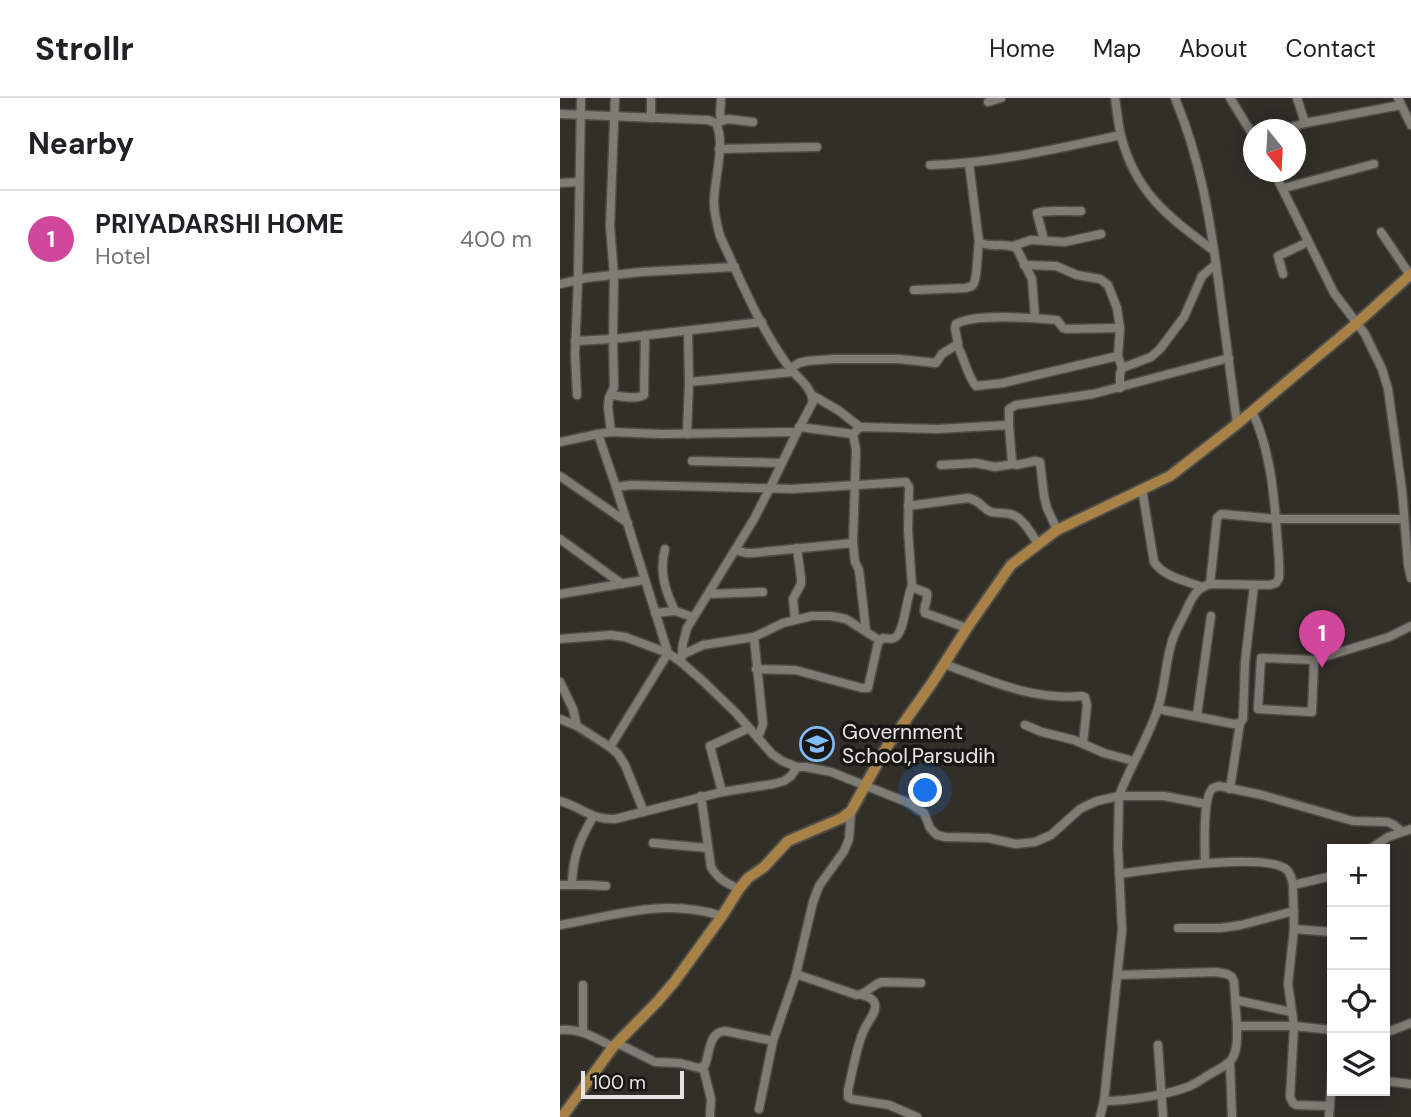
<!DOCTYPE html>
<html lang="en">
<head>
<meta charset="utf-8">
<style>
	body { margin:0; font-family:"DM Sans",sans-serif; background:#f6f6f6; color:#202124 }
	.controls { position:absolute; right:21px; bottom:21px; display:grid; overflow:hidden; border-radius:0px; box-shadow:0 4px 18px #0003 }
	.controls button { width:63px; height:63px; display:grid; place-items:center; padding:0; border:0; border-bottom:2px solid #e0e0e0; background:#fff; color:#202124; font:35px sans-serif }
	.compass { position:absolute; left:683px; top:21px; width:63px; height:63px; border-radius:50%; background:#fff; box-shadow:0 4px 18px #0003; rotate:162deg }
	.scale { position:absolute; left:21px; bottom:18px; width:103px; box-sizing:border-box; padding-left:7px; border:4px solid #e7e5e1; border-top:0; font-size:19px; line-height:24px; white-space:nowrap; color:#e7e5e1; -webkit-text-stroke:5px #181714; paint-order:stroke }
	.you { position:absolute; left:366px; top:693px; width:24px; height:24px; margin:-18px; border:5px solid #fff; border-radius:50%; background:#1a73e8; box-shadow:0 0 0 10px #1a73e833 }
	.badge { display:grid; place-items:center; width:46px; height:46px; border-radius:50%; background:#db2777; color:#fff; font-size:23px; font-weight:700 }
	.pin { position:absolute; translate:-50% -58px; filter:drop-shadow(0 2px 4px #0008) }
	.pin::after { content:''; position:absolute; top:37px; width:24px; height:21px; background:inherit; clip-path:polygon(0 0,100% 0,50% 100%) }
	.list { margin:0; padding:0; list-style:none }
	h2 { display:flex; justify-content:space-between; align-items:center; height:91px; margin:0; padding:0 28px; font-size:30px }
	h2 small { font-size:23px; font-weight:400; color:#757577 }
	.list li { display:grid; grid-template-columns:46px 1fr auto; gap:21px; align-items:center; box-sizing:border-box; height:98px; padding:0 28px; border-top:2px solid #e0e0e0 }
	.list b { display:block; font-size:26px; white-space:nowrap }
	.list p { margin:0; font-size:23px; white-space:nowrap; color:#757577 }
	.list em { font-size:23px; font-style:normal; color:#757577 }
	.icon { flex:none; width:38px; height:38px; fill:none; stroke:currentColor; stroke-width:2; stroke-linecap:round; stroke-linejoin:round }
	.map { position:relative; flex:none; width:851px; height:1019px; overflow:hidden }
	header { display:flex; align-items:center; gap:42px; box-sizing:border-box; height:98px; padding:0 35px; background:#fff; border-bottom:2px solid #e0e0e0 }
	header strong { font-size:33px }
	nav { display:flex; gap:38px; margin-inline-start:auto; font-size:24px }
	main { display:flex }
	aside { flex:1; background:#fff }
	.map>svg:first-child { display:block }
</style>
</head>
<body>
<header>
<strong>Strollr</strong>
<nav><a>Home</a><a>Map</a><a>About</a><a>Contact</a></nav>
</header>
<main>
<aside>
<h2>Nearby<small></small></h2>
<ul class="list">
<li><span class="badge" style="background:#d1479c">1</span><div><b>PRIYADARSHI HOME</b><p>Hotel</p></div><em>400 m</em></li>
</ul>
</aside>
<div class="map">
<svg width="851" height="1019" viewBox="0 0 851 1019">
	<rect width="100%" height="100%" fill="#322f29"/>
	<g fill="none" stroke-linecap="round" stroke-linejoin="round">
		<g stroke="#4f4d47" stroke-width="11">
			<g id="minor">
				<polyline points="161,0 160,17 163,22"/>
				<path d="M 555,0 C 557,12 558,26 561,38 C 576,96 609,119 654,153"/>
				<path d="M 615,0 C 641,63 650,120 659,188 C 665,234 671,280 677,326"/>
				<polyline points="670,0 694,39"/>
				<polyline points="737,0 745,25"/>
				<polyline points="838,0 851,27"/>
				<polyline points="428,4 441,0"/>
				<path d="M 0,16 L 148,22 L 156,25 C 166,47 154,81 154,104 C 154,116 157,127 160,138 C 180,181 201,232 229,269 C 238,281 251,287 253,304 L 237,334 L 102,336 L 51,334 L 38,336 L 56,389 L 108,555 L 50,649"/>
				<polyline points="91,20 91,0"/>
				<polyline points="156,25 168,21 193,24"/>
				<polyline points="722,32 745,25 841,7"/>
				<polyline points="159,51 257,49"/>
				<path d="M 409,65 L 419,144 C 430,151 445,143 457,151 L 472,181 L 475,220"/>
				<path d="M 370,67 C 436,65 496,51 561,37"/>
				<polyline points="714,74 774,195 805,236 822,271 828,291 842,392 848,466 851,480"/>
				<polyline points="0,85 19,84"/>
				<polyline points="724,90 814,66"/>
				<polyline points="821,134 850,177"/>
				<path d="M 484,142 L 477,115 C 488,111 509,114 521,113"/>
				<polyline points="453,148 471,142 505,144 541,136"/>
				<polyline points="464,167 496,168 517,177 540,181 548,187 557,210 560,230 558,258 562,270"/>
				<polyline points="723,176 718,158 748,144"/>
				<polyline points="0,186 26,180 81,174 175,169"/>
				<path d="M 354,192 L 406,190 C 408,189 410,189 412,188 C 418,183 417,153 419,144"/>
				<polyline points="128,233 129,284 232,274"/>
				<polyline points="15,243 53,241 202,224"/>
				<path d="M 397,247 C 404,259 408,280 416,288 L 443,285 L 558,258"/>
				<path d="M 230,271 L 239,265 L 247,263 L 273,261 L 339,261 L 376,265 L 382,256 L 398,246 L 395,230 L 396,226 C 416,215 473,220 497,222 L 503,230 L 506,231 L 560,230"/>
				<polyline points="560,290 560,276 562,270 591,259 600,251 624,219 642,178 656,166"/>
				<polyline points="17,297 15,256 18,182 21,0"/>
				<path d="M 51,297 C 61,298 75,302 84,297 L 85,237"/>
				<polyline points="252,297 278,312 300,329"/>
				<polyline points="449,327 449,311 456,307 533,296 669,260"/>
				<polyline points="239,329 293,336 300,329 377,331 449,327 452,364 456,367 475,363 480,364 484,398 487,410 497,432"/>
				<polyline points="51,334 48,309 49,300 54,289 53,241 54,178 50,128 55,0"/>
				<polyline points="127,336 129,284"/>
				<polyline points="0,344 38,336"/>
				<polyline points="132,363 222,365"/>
				<polyline points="381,367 416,365 435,369 454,366"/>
				<polyline points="0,378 68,425"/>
				<path d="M 56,389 L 71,387 L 232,391 L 346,384 L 349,389 L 348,432 L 352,488 L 354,490 L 367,495 C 369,502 362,509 365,515 L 407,530"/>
				<path d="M 582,391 L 594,464 C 604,479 626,483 642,489"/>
				<path d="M 348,408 L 408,400 C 422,403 421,410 431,414 C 438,416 446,414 453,417 C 464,421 472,437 478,446"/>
				<polyline points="0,441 62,486"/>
				<polyline points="293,445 295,464 299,472 306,533"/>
				<path d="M 105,451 C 99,474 105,492 115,513"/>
				<polyline points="175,452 186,455 193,455 293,445 296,352 293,336"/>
				<polyline points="650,486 657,420 661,416 716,421 844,421"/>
				<polyline points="0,496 84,482"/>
				<polyline points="149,496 203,494"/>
				<polyline points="95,515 115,513 133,519"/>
				<polyline points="235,521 233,501 241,486 241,480 237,450"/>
				<polyline points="194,539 203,626 198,640"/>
				<path d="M 0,541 L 51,537 L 65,539 L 108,555 L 121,564 L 144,584 L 176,615 L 212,656 L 222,663 L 237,669 L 246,669 L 271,674 L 349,705 L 364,715 L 370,730 L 377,737 L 385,739 L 428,740 L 456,746 L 475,744 L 491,737 L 520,711 L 528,707 L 537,703 L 559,698 L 558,749 L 562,832 L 544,1003 C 568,1003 608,997 630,988 C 639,984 646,978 654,974 C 661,970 667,967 672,961 C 678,951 677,939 677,928 L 734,928 L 728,886 L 734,831 L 733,787 L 772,778"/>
				<polyline points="122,557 143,547 194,539 223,525 252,518 271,518 286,521 319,542"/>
				<polyline points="754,562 752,614 698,611 701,560 754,562 829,539 851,528"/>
				<polyline points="121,564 123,545 127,530 194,421 210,390 237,334"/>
				<path d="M 384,566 C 428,582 474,603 521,598 L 525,599 L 527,607 L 523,645"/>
				<path d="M 196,571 L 235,572 L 302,590 L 308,590 L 318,545 L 323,540 C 326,540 330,542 334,540 C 345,536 346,498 352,488"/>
				<polyline points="0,584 13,611 17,628"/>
				<polyline points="598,611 674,626 680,625 683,621 685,564 694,487"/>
				<polyline points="637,617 651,518"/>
				<polyline points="0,621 17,628 50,649 58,656 65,667 84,714"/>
				<polyline points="465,627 482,634 514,642 544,655 574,663"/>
				<polyline points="670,691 680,625"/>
				<polyline points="162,694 150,648 189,630"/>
				<path d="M 141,698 L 151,769 C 158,781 166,785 179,791"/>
				<path d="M 0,703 C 23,709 27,721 55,721 L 162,694 L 213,686 L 224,683 L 231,678 L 237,669"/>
				<path d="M 646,706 L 604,698 L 559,698 C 570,668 588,641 598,610 C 605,589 605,568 611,547 C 614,534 621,524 626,513 C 632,500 635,491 650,486 L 710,487 L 716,485 L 719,480 C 720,466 718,451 717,436 C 714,395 710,351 692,313"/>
				<polyline points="93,745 147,750"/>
				<polyline points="810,751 828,739 851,731"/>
				<path d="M 645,765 C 645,751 642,699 653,690 C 655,689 657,689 659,688 L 702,697 L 793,723 L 828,724 L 834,727 L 841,733"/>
				<path d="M 559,776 C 588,772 707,753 727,772 C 731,776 732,782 733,787"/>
				<path d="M 12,786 C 13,758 19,743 33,719"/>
				<polyline points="0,787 28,787 46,788"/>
				<path d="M 0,827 C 58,817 103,800 162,818"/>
				<polyline points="618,830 661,830 681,827 734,813"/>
				<polyline points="734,831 772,834"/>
				<path d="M 236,876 L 297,897 C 307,896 311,888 321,884 L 361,885"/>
				<polyline points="558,877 656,874 667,876 672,879 674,884 677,928"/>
				<polyline points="23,887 23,934"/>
				<path d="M 302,897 C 307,898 313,900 315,906 C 317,915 307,924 304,932 C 296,950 293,972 288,992 L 288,999 L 291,1001 L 329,1007 L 357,1019"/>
				<polyline points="676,902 731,914"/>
				<path d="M 0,932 C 20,930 36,940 53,949"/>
				<polyline points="825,935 851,925"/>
				<path d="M 57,945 L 95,964 L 120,965 L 139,970 L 145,967 C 150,954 149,934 165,933 L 213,943"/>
				<polyline points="598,947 603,1019"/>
				<polyline points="670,964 672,1019"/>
				<polyline points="143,969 151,1001 150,1019"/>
				<polyline points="825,983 851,986"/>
				<polyline points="770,1008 736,1007 733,1005 730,999 734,928 772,932"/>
				<polyline points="199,1011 213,943 236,876 253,804 259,788 284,753 289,741 291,713"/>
				<polyline points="540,1019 544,1003"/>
				<polyline points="769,1019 772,978"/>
			</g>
		</g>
		<g stroke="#4f4d47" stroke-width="14">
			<polyline id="major" points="2,1019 53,949 98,903 115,883 162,818 179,791 188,780 204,769 228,743 282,720 291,713 326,650 372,585 407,530 451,467 497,432 610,378 677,326 797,225 851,176"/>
		</g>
		<use href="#minor" stroke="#7f7c75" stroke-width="8"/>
		<use href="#major" stroke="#a78146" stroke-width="10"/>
	</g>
	<defs>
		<g id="school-ring" transform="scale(1.75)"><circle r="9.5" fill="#181714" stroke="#83bcfa" stroke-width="1.5"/><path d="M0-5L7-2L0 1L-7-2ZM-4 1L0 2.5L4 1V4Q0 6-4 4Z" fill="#83bcfa"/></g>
	</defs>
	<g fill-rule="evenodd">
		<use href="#school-ring" x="257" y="646"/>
	</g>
	<g text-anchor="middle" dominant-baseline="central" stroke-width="7" stroke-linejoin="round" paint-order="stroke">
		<g font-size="21" fill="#e7e5e1" stroke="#181714" text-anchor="start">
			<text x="282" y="634">Government<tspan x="282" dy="24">School,Parsudih</tspan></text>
		</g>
	</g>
</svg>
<div class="controls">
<button>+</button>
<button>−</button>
<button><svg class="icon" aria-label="locate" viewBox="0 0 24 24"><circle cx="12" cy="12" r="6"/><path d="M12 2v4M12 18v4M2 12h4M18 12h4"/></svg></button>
<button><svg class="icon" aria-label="layers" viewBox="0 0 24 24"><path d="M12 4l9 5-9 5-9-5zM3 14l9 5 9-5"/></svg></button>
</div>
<svg class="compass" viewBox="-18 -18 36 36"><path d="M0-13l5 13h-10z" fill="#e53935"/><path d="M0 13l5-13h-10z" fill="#757577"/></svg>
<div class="scale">100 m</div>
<div class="you"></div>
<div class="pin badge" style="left:762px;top:570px;background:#d1479c">1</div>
</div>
</main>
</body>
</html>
